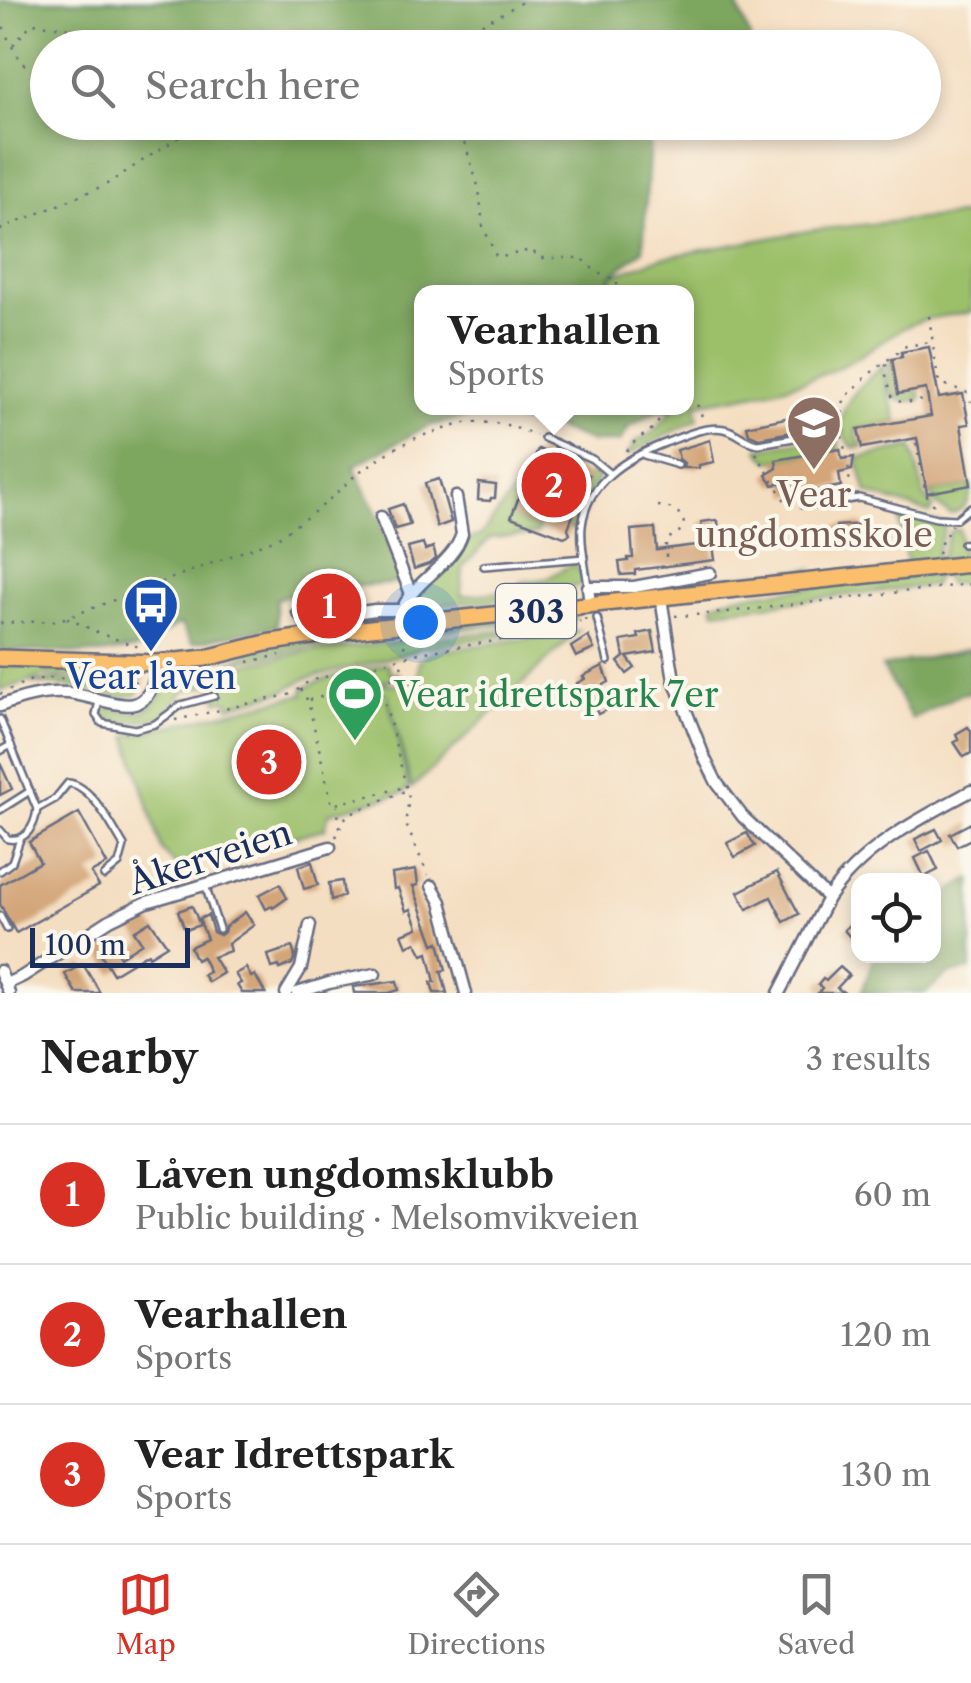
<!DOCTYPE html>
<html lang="en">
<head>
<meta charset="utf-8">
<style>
	body { margin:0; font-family:"Libre Caslon Text",serif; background:#f6f6f6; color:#222 }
	.controls { position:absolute; right:30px; bottom:30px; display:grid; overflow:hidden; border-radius:20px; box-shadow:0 5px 15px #0003 }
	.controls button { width:90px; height:90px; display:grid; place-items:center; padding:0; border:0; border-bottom:2px solid #e0e0e0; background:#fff; color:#222; font:50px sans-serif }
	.scale { position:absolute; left:30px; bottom:25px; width:160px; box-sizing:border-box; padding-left:10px; border:5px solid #1b2f5e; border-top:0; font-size:28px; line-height:35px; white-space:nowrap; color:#1b2f5e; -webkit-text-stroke:8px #fbf7ec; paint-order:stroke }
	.you { position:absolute; left:420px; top:622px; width:35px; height:35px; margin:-25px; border:8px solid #fff; border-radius:50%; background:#1a73e8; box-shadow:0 0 0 15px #1a73e833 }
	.badge { display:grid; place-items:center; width:65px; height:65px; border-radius:50%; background:#d93025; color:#fff; font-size:32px; font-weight:700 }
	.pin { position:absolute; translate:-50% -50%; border:5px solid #fff; box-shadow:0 2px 10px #0006 }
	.popup { position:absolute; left:414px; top:285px; width:280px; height:130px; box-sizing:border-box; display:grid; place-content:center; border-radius:20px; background:#fff; filter:drop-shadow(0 2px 8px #0005); font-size:32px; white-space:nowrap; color:#767676 }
	.popup b { font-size:38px; color:#222 }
	.popup::after { content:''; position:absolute; left:50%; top:100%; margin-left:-20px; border:20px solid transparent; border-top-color:#fff }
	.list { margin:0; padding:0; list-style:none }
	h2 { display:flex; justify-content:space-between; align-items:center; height:130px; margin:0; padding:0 40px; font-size:42px }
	h2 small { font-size:32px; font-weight:400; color:#767676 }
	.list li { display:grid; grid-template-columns:65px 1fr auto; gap:30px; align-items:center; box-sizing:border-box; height:140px; padding:0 40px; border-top:2px solid #e0e0e0 }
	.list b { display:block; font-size:38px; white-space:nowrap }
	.list p { margin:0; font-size:32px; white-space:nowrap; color:#767676 }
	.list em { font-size:32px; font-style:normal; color:#767676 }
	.icon { flex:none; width:55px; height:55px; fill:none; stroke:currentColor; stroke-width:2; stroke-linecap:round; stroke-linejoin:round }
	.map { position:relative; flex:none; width:971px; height:993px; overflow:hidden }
	.search { position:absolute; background:#fff; box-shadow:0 5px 15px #0003; left:30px; right:30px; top:30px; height:110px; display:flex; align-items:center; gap:25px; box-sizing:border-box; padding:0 35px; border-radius:55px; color:#767676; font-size:38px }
	.sheet { height:550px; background:#fff }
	nav { display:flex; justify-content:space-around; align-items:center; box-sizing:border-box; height:140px; border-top:2px solid #e0e0e0; background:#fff; font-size:28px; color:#767676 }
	nav a { display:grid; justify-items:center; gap:5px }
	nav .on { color:#d93025 }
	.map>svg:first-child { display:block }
</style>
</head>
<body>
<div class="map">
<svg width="971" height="993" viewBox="0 0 971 993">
	<rect width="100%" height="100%" fill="#fbf7ec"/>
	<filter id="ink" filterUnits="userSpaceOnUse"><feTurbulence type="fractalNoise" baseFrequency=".01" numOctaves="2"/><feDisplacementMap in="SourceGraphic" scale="20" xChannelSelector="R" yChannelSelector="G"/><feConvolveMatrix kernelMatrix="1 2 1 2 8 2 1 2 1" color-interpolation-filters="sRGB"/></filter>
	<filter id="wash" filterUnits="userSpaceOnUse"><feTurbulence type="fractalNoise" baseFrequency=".0048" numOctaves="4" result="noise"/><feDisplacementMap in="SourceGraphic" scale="40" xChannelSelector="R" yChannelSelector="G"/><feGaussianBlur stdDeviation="2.25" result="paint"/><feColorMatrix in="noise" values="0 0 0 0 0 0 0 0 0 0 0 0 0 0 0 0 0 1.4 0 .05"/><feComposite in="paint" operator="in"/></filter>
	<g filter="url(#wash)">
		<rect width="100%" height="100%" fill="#f4dec1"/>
		<g fill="#9cc06b" stroke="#5c7864" stroke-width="2.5">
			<path d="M 971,214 L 971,312 C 949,316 924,317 904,328 C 881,340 862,357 838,368 C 792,388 745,396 696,404 L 698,419 L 628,455 L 634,443 L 652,433 L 673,410 L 655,412 L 654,408 L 686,408 L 686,292 L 613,292 L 611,276 L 660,258 L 813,230 Z"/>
			<path d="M 892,359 L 898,394 L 919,390 L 921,399 C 913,400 902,403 896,398 C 886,390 886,368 892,359 Z"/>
			<path d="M 883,366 C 884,386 893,403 897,422 L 857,429 L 856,432 L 858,443 L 861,444 L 862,448 L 854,448 C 822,419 859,385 883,366 Z"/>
			<polygon points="832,436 839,441 838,449 770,461 760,452 759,448"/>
			<polygon points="912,447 924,495 933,508 930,513 867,493 857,458"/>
			<polygon points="598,474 599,477 587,497 576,530 568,528 589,475"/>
			<path d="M 971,485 C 971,499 965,511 950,514 L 937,505 L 930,493 Z"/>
			<polygon points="513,493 519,496 511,516 539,528 537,534 490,538 463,567 461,596 520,590 520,582 546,579 572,564 583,573 584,585 552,589 515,598 417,607 415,610 418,612 507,604 573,591 573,596 542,599 525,605 408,618 405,609 469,540 481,535"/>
			<polygon points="899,517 946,523 935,559 941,558 950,531 959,529 962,555 971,554 971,558 907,565"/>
			<polygon points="812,569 810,575 601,597 597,593 597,592 630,590 726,577"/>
			<polygon points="971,570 971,581 948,584 942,575 937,576 933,585 715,611 713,604 735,596"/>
			<polygon points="575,613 576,617 337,642 223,664 251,652 300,642"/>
			<path d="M 573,623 L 571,626 L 419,648 L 416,651 L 305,679 L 284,691 L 229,706 L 227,700 L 218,701 L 213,684 L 185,690 L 163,718 C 142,719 120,728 103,714 L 102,709 L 105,707 C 142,716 150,716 168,682 L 211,672 L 215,676 L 220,676 L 225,669 L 304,652 Z"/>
			<path d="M 578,631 L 412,788 L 387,692 L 409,788 L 403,793 L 329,813 L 325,829 L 177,866 L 162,850 L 127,736 L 304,694 L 303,688 C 330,676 359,669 388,664 L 391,673 L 399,673 L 399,676 L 384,681 L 384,684 L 400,684 L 418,678 L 419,661 L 432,652 Z"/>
			<polygon points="0,665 133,669 139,672 143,679 43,676 0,691"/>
			<polygon points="55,680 142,685 136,695 120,697 79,688 30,683"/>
		</g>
		<g fill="#7da65f" stroke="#4c6a5e" stroke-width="2.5">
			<polygon points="0,0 735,0 754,47 48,48 48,122 651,123 643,250 611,276 613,292 422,292 422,408 654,408 655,412 629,427 620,442 592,442 556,428 496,416 465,418 428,426 354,466 385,531 402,583 305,590 276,599 277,626 192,643 180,624 138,649 99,654 0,650"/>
			<polygon points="971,649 971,692 961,694 912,719 882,667"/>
			<polygon points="971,878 971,969 947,975 925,993 861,993 875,956 934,956 934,902"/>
		</g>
		<g id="blocks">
			<g fill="#d3a578">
				<polygon points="929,347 939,398 963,394 969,424 961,425 971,485 927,493 917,438 862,448 858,429 931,416 926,389 898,394 892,359 902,357 901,352"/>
				<polygon points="828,409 831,425 759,438 749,434 747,426"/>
				<polygon points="710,440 714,462 699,465 699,468 683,468 684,463 679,459 677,450"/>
				<polygon points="538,449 576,464 574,468 589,475 568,528 570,534 564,537 511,517"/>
				<polygon points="840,449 842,459 854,457 852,470 839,473 841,486 819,490 820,496 812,498 810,492 788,496 786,483 773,485 766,475 777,468 776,460"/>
				<polygon points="439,479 451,522 437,527 425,483"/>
				<polygon points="479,483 496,485 495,498 491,498 490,501 478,500"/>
				<polygon points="403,504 410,525 395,529 388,509"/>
				<polygon points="716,520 718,521 720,543 713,545 715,560 635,570 635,574 621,575 619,562 628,561 628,558 633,558 631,530 655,528 657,550 688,546 704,544 701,522"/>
				<polygon points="863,524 865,538 837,541 836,526"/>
				<polygon points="423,544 425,550 433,547 436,558 429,564 414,569 408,548"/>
				<polygon points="349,596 350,605 309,610 308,600"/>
				<polygon points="652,631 656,652 627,657 635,668 627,674 618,662 624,657 621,641 639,638 638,634"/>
				<polygon points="588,636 594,649 576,657 571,647"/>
				<polygon points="603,666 609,682 600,687 610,708 598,714 593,704 584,708 580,699 584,697 577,683 585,679 583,677 587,674"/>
				<polygon points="968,727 971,731 971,753 964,757 954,742 959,740 956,734"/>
				<polygon points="0,763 12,789 0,795"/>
				<polygon points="79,813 107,864 91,873 99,886 16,933 0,904 0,885 40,862 29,842"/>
				<polygon points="971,823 971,839 957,846 950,834"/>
				<polygon points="936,829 942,840 921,851 915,839"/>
				<polygon points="747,833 755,846 735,857 727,843"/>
				<polygon points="929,851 938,870 924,877 915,858"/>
				<polygon points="312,862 318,885 304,889 298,867"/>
				<polygon points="416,870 418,885 413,886 434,944 439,942 446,970 441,971 447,993 434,993 431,982 435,982 428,953 423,955 416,942 407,946 402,934 418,928 417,924 411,909 406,911 398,888 394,889 392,874"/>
				<polygon points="777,872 799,914 784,922 771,897 747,909 738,892"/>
				<polygon points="342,881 344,896 331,900 329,883"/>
				<polygon points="280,884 287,898 273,908 272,906 266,909 259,895"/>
				<polygon points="192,906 200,925 185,930 178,911"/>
				<polygon points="245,912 254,925 228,944 230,951 213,957 223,973 208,982 203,975 209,972 202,957 196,960 190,947 207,939 199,919 208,915 213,932 220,935 224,932 225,927"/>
				<polygon points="858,916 858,946 844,930"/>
				<polygon points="150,921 167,945 149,956 148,953 113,974 99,951 112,943 120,957 142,943 134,931"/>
				<polygon points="292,947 295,956 292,964 280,969 279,966 272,968 268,955"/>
				<polygon points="83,964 94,982 100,993 76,993 70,983 65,974"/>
				<polygon points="840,967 849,975 837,988 845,993 818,993 822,988 818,985 823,979 826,981"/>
				<polygon points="246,968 251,977 255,975 265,993 242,993 237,985 241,983 235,974"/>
				<polygon points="397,981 399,990 389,993 354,993 353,987"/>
			</g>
		</g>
	</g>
	<g filter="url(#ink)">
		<use href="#blocks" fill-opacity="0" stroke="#676c81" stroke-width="2.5"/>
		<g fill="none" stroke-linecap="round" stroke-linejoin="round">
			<g stroke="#676c81" stroke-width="10">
				<g id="service">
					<polyline points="544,438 592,459 610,474"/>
					<polyline points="644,455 678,465"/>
					<polyline points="812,505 859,498 936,518 956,519 971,507"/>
					<polyline points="963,544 971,543"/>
					<polyline points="484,566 585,558"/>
					<path d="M 588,587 C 586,568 580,545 582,526 C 587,481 627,458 665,443 C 681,437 706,425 724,429 C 737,431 745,443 759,444 L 840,430"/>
					<polyline points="597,618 608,661"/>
					<polyline points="99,701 96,715 102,723 135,729 155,724 181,705 214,696"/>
					<path d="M 0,719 L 37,809 C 35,826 26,842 8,839 L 0,830"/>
					<polyline points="0,751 11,745"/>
					<path d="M 37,809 L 55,799 L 68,783 C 92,785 112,827 124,846 L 119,864 L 104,876"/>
					<polyline points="0,810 30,791"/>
					<polyline points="0,871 12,862 20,839"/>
					<polyline points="205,885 219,929"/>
					<polyline points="0,916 7,929"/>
				</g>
			</g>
			<g stroke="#676c81" stroke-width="15">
				<g id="minor">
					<polyline points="381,517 411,594"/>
					<polyline points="661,598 674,680 705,759 717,783 743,817 828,898 779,993"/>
					<polyline points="590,604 588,587 634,587 710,573"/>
					<polyline points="298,612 304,620 375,610 401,610"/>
					<path d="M 399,624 C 401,585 451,570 462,534 L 456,497"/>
					<path d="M 0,706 C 22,697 44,691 68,693 C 85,694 124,710 137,703 C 153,696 155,678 157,663"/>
					<polyline points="432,886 441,902 466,993"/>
					<path d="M 828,898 C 863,847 917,820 971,791"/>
					<polyline points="0,971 9,993"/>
					<polyline points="6,984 23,976 110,920 147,902 330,847"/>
					<polyline points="286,993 301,968 310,925"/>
					<polyline points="297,993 329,983 375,974"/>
				</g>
			</g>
			<g stroke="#676c81" stroke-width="20">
				<polyline id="primary" points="0,658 157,663 206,658 266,643 343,631 971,564"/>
			</g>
			<g stroke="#676c81" stroke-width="2.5" stroke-dasharray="2.5 8" stroke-linecap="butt">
				<path d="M 0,17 C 8,42 21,71 48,79"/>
				<polyline points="13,45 32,23 72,28"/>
				<path d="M 348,48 C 378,40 407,42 436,37 C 468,32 498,17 525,0"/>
				<polyline points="466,48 469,30"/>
				<path d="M 463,122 L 463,138 L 479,189 L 483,226 L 496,256 L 502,257 L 530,250 L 542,258 L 582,258 C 593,270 599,276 615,279 L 620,292"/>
				<polyline points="0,230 107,184 202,122"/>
				<polyline points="929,316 938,379 943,384 966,392 971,402"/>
				<polyline points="886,364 886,375 893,399 904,403 925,400"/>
				<polyline points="686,405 699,406 703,421"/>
				<polyline points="841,424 844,399 868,375 906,346 931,342"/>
				<polyline points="842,436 849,470 850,493"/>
				<polyline points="916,443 926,494 936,508"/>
				<polyline points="627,451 629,446 651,430 671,408"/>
				<polyline points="756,453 785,501 796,509 804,508"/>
				<path d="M 658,506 C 670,507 682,511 684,524 L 679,532 L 666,540 L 666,569"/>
				<polyline points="938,554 941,543 952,525"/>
				<polyline points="526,597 549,591 577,588"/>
				<polyline points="675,616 710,614 971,584"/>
				<polyline points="67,618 101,634 142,648"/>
				<polyline points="0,623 53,621 69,617 276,539 321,507 359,472 394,449 418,437 465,423 478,422 504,424 536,435"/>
				<polyline points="511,627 588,619"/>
				<polyline points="401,635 407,656"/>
				<polyline points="248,662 280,655"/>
				<polyline points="169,680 197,673"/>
				<polyline points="380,683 409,798 406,818 407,827 428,875"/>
				<polyline points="300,689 308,701 332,805 405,787"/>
				<polyline points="0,694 28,681 48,678 141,682"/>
				<polyline points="309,700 402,676 401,661"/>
				<polyline points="175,720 292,694 309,681 419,653 572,629 580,621"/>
				<polyline points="340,828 344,819 351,813 405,791"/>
				<polyline points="336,837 340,828 337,806"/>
			</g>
			<use href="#service" stroke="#fff" stroke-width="5"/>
			<use href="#minor" stroke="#fff" stroke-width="10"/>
			<use href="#primary" stroke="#fabe6d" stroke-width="15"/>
		</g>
	</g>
	<defs>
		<g id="school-pin" transform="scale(2.875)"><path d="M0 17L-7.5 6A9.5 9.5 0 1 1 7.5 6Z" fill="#8d6e63" stroke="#fbf7ec"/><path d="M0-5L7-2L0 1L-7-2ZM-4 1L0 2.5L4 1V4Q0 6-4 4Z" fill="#fff"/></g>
		<g id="bus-pin" transform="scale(2.875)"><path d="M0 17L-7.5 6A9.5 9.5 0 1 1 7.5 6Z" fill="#1a4fb4" stroke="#fbf7ec"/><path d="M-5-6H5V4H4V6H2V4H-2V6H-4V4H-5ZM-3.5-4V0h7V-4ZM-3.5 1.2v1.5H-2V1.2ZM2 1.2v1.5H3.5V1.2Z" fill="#fff"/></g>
		<g id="stadium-pin" transform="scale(2.875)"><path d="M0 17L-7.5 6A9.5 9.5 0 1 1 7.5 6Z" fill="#2e9e5b" stroke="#fbf7ec"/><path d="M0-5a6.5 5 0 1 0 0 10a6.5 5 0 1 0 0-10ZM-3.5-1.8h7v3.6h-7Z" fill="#fff"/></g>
	</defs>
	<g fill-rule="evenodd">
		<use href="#school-pin" x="814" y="423"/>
		<use href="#bus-pin" x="151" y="605"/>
		<use href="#stadium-pin" x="355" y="694"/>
	</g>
	<g text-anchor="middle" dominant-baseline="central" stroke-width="8" stroke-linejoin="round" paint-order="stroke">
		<rect fill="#fbf7ec" stroke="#5e6b89" stroke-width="2.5" x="496" y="584" width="80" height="54" rx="8"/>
		<g font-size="32" font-weight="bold" fill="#1b2f5e">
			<text x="536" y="611">303</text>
		</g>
		<g font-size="35" fill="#785e54" stroke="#fbf7ec">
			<text x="814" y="494">Vear<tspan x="814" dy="40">ungdomsskole</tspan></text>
		</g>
		<g font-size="35" fill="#164399" stroke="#fbf7ec">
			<text x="151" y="676">Vear låven</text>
		</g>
		<g font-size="35" fill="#27864d" stroke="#fbf7ec" text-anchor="start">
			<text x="394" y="694">Vear idrettspark 7er</text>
		</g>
		<g font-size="35" fill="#1b2f5e" stroke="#fbf7ec">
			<text transform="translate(210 857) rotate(-18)">Åkerveien</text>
		</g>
	</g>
</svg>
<div class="controls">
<button><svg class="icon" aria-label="locate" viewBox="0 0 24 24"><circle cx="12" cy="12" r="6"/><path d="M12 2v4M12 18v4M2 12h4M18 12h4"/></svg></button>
</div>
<div class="scale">100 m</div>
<div class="you"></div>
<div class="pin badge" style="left:329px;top:606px">1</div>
<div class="pin badge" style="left:554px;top:485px">2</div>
<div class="popup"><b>Vearhallen</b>Sports</div>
<div class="pin badge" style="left:269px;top:762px">3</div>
<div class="search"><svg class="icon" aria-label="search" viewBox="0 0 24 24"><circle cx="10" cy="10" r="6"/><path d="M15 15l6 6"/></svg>Search here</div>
</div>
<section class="sheet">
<h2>Nearby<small>3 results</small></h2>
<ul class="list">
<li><span class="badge">1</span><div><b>Låven ungdomsklubb</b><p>Public building · Melsomvikveien</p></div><em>60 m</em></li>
<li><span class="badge">2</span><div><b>Vearhallen</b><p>Sports</p></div><em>120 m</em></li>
<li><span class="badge">3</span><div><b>Vear Idrettspark</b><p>Sports</p></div><em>130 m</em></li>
</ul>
</section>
<nav>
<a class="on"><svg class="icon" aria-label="map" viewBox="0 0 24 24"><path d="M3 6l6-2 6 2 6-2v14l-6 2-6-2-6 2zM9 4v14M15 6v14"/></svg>Map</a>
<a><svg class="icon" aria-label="directions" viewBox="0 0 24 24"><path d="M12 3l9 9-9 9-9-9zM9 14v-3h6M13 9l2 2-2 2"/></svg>Directions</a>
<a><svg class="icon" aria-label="saved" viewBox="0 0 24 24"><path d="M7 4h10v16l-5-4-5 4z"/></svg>Saved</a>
</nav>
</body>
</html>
